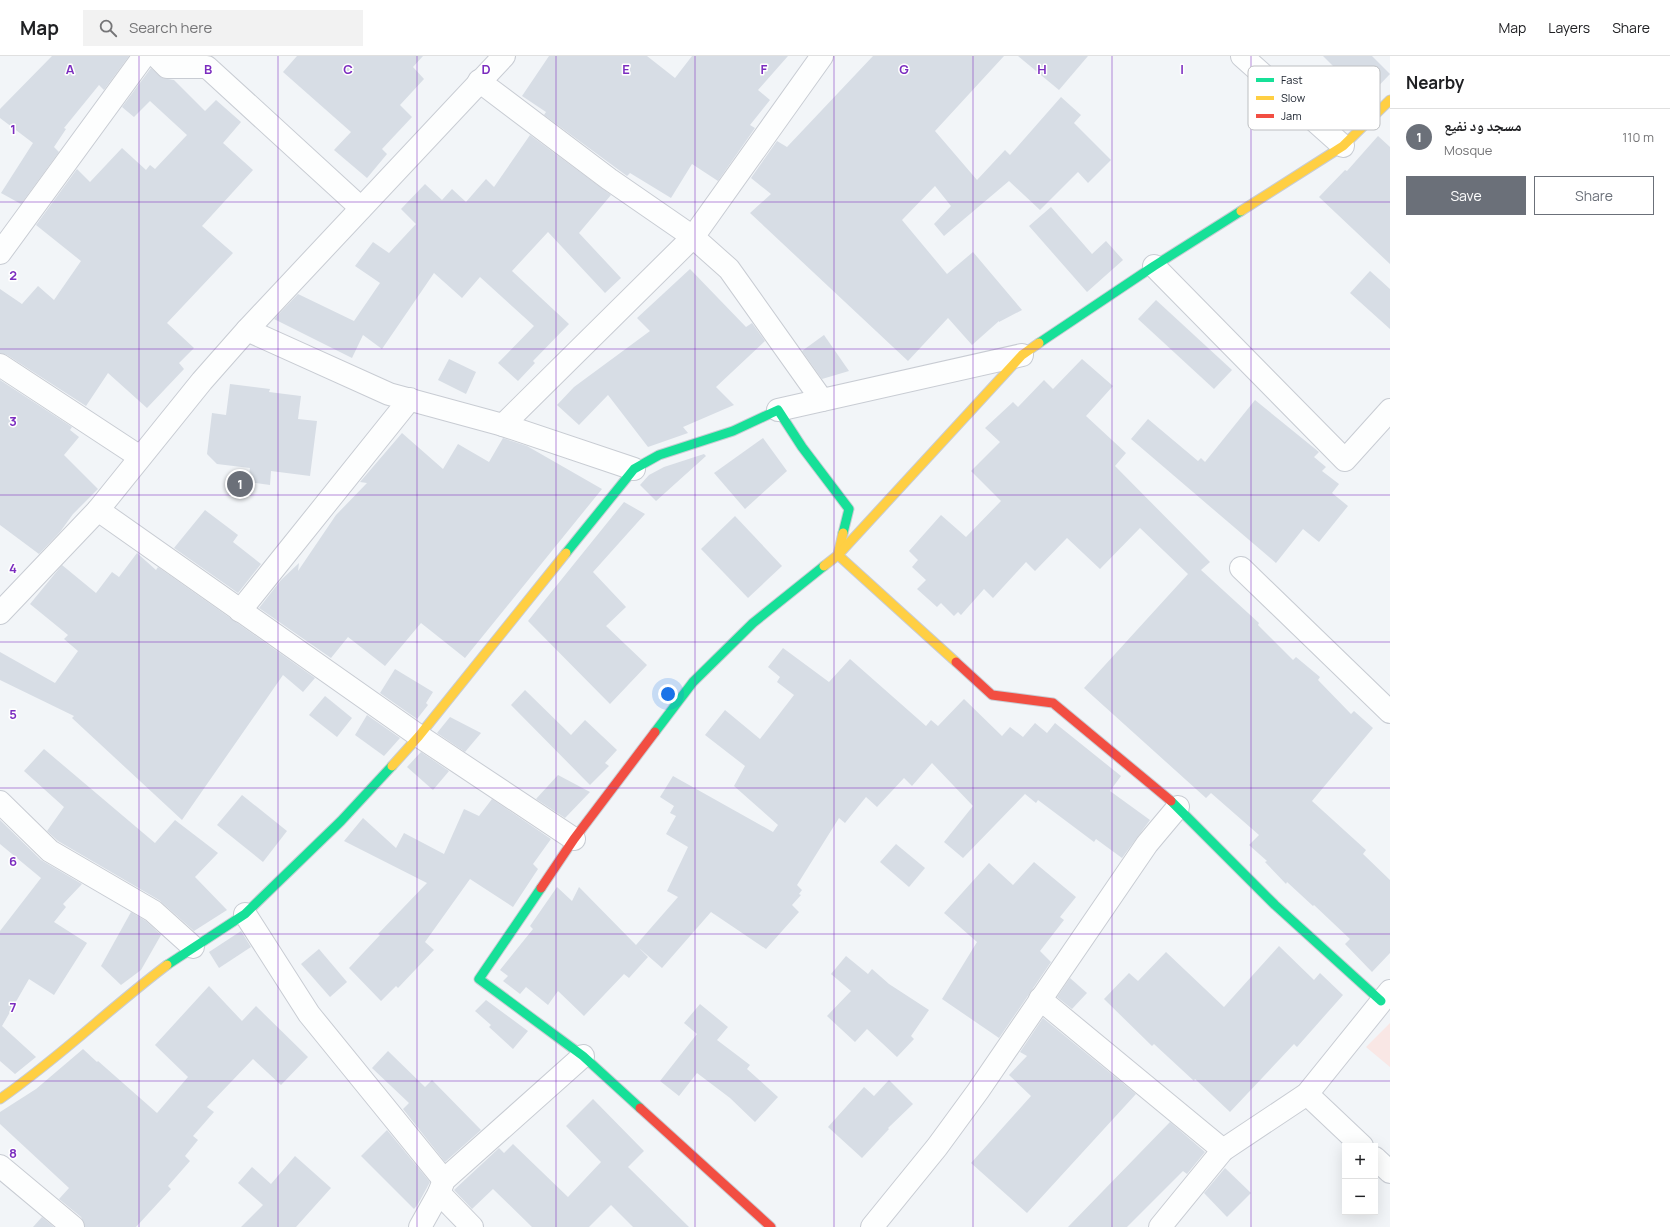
<!DOCTYPE html>
<html lang="en">
<head>
<meta charset="utf-8">
<style>
	body { margin:0; font-family:Manrope,"Noto Naskh Arabic",sans-serif; background:#f2f2f2; color:#202124 }
	.controls { position:absolute; right:12px; bottom:12px; display:grid; overflow:hidden; border-radius:0px; box-shadow:0 4px 16px #0002 }
	.controls button { width:36px; height:36px; display:grid; place-items:center; padding:0; border:0; border-bottom:1px solid #e0e0e0; background:#fff; color:#202124; font:20px sans-serif }
	.you { position:absolute; left:668px; top:638px; width:14px; height:14px; margin:-10px; border:3px solid #fff; border-radius:50%; background:#1a73e8; box-shadow:0 0 0 6px #1a73e833 }
	.badge { display:grid; place-items:center; width:26px; height:26px; border-radius:50%; background:#6b7079; color:#fff; font-size:13px; font-weight:700 }
	.pin { position:absolute; translate:-50% -50%; border:2px solid #fff; box-shadow:0 1px 4px #0006 }
	.list { margin:0; padding:0; list-style:none }
	h2 { display:flex; justify-content:space-between; align-items:center; height:52px; margin:0; padding:0 16px; font-size:17px }
	h2 small { font-size:13px; font-weight:400; color:#757577 }
	.list li { display:grid; grid-template-columns:26px 1fr auto; gap:12px; align-items:center; box-sizing:border-box; height:56px; padding:0 16px; border-top:1px solid #e0e0e0 }
	.list b { display:block; font-size:15px; white-space:nowrap }
	.list p { margin:0; font-size:13px; white-space:nowrap; color:#757577 }
	.list em { font-size:13px; font-style:normal; color:#757577 }
	.actions { display:flex; gap:8px; padding:12px 16px }
	.actions a { flex:1; padding:9px 0; border:1px solid #6b7079; border-radius:0px; text-align:center; font-size:14px; color:#6b7079 }
	.actions .main { background:#6b7079; color:#fff }
	.icon { flex:none; width:22px; height:22px; fill:none; stroke:currentColor; stroke-width:2; stroke-linecap:round; stroke-linejoin:round }
	.map { position:relative; flex:none; width:1390px; height:1171px; overflow:hidden }
	header { display:flex; align-items:center; gap:24px; box-sizing:border-box; height:56px; padding:0 20px; background:#fff; border-bottom:1px solid #e0e0e0 }
	header strong { font-size:19px }
	nav { display:flex; gap:22px; margin-inline-start:auto; font-size:14px }
	.search { width:280px; height:36px; background:#f2f2f2; display:flex; align-items:center; gap:10px; box-sizing:border-box; padding:0 14px; border-radius:0px; color:#757577; font-size:15px }
	main { display:flex }
	aside { flex:1; background:#fff }
	.map>svg:first-child { display:block }
</style>
</head>
<body>
<header>
<strong>Map</strong>
<div class="search"><svg class="icon" aria-label="search" viewBox="0 0 24 24"><circle cx="10" cy="10" r="6"/><path d="M15 15l6 6"/></svg>Search here</div>
<nav><a>Map</a><a>Layers</a><a>Share</a></nav>
</header>
<main>
<div class="map">
<svg width="1390" height="1171" viewBox="0 0 1390 1171">
	<rect width="100%" height="100%" fill="#f2f5f8"/>
	<polygon fill="#f9e7e5" points="1390,967 1390,1011 1366,991"/>
	<g fill="#d7dde5">
		<polygon points="52,0 129,0 104,34 99,29 64,72 66,73 54,91 59,96 21,148 1,137 33,87 0,62 0,53"/>
		<polygon points="297,0 423,0 413,11 424,23 400,49 412,61 382,93 387,98 367,122 334,94 351,76 283,16"/>
		<polygon points="549,0 647,0 675,22 692,0 788,0 758,34 770,44 750,69 755,72 718,125 692,108 671,142 630,117 627,120 544,59 546,56 522,40"/>
		<polygon points="873,0 1004,0 935,75 977,124 1005,94 1010,99 1061,41 1081,59 1074,67 1111,104 1088,127 1078,116 1040,154 1009,125 944,180 934,168 951,150 935,130 902,164 947,218 973,196 1022,254 999,266 999,265 972,289 948,262 908,305 750,157 771,138 751,122 777,85 787,91"/>
		<polygon points="1018,0 1088,0 1059,34"/>
		<polygon points="1323,0 1372,0 1390,18 1366,43"/>
		<polygon points="151,12 162,22 174,24 205,55 216,44 241,66 223,87 253,114 202,170 233,197 167,267 194,292 179,307 184,313 147,352 108,317 86,350 7,299 0,297 0,233 22,248 38,230 54,244 81,205 36,169 77,113 90,126 122,92 146,114 150,109 155,113 187,79 150,45 134,61 122,51"/>
		<polygon points="530,79 611,139 579,177 621,222 605,237 548,176 512,215 569,268 533,305 535,307 518,325 498,307 534,270 480,221 462,242 434,217 382,293 363,279 352,302 274,263 298,238 354,265 380,227 355,210 373,186 389,197 416,168 401,153 425,128 442,144 452,133 466,146 486,123 494,131"/>
		<polygon points="1378,80 1390,91 1390,208 1319,141 1345,114 1347,115"/>
		<polygon points="1051,151 1092,198 1106,185 1123,204 1087,236 1029,170"/>
		<polygon points="690,213 746,271 752,267 765,285 716,331 734,349 683,371 688,377 648,391 608,339 579,369 557,349 574,331 650,275 637,262"/>
		<polygon points="1370,215 1390,233 1390,273 1350,237"/>
		<polygon points="1156,244 1232,314 1214,333 1138,263"/>
		<polygon points="824,279 849,315 822,323 802,295"/>
		<polygon points="449,303 476,316 466,338 438,324"/>
		<polygon points="1082,303 1113,330 1086,360 1126,397 1115,410 1210,506 1201,514 1259,567 1258,569 1293,604 1296,601 1320,621 1318,624 1351,658 1354,655 1373,672 1312,745 1366,794 1363,798 1390,824 1390,897 1372,916 1345,888 1350,883 1314,849 1313,850 1287,826 1286,828 1265,806 1267,805 1249,789 1259,779 1211,737 1206,742 1084,632 1188,518 1140,472 1100,513 1067,482 1035,515 1026,506 993,542 984,533 961,559 958,556 954,560 941,547 937,551 917,533 926,524 912,511 918,504 909,495 941,459 966,481 1001,445 971,415 1000,386 985,372 1013,346 1018,351 1044,324 1053,333"/>
		<polygon points="0,324 72,371 70,374 79,381 64,399 98,433 73,458 60,476 39,498 0,469"/>
		<polygon points="230,328 270,333 269,336 301,340 298,363 317,365 310,420 271,415 270,429 248,426 250,412 217,408 207,398 212,357 226,359"/>
		<polygon points="1255,344 1319,396 1314,401 1326,411 1322,415 1339,428 1332,437 1348,450 1319,486 1303,473 1276,507 1131,383 1148,363 1198,405 1201,402 1205,406"/>
		<polygon points="402,377 443,413 458,388 489,406 503,382 527,390 602,433 465,602 421,567 385,610 348,581 331,602 259,552 281,524 299,507 298,515 336,459 367,427 360,426"/>
		<polygon points="763,382 787,415 745,453 714,417"/>
		<polygon points="704,398 706,400 656,445 640,429 649,419 664,411"/>
		<polygon points="624,446 645,458 593,516 626,551 606,570 647,609 610,648 528,565"/>
		<polygon points="205,454 238,479 233,486 261,508 238,537 174,492"/>
		<polygon points="735,460 782,510 748,542 701,493"/>
		<polygon points="137,497 156,514 158,511 315,622 303,636 283,619 182,764 72,662 74,660 0,624 0,596 55,627 78,595 64,583 68,579 30,548 62,509 96,537 112,516 119,521"/>
		<polygon points="783,592 829,626 850,603 926,670 931,664 938,670 964,643 1002,680 1010,671 1023,681 1035,667 1047,677 1055,667 1121,720 1110,735 1150,764 1122,802 1096,783 1094,786 1038,744 1036,747 1025,738 963,802 944,786 973,750 932,707 912,730 904,722 877,751 866,741 845,767 839,762 797,829 802,834 799,838 801,839 792,849 799,856 766,893 711,856 662,912 639,892 648,901 629,922 624,918 584,960 558,935 548,949 526,931 520,938 503,925 508,920 500,914 533,873 530,870 557,831 572,845 579,831 636,889 678,841 667,835 688,791 666,778 676,760 670,757 674,750 660,741 673,720 773,776 778,769 734,730 745,710 705,679 725,654 760,683 794,639 777,626 780,621 768,611"/>
		<polygon points="395,613 433,636 426,647 428,649 417,663 380,637"/>
		<polygon points="525,634 571,679 585,664 617,694 605,707 609,710 590,729 511,649"/>
		<polygon points="325,640 352,662 337,681 309,659"/>
		<polygon points="367,659 400,682 384,700 355,679"/>
		<polygon points="450,661 481,677 465,696 437,677"/>
		<polygon points="44,693 155,787 175,764 218,797 195,821 227,854 194,875 159,844 58,785 47,775 64,751 24,715"/>
		<polygon points="421,696 449,715 433,734 407,711"/>
		<polygon points="558,719 590,736 565,762 536,743"/>
		<polygon points="242,739 287,775 263,806 217,769"/>
		<polygon points="492,743 551,783 533,808 538,813 513,851 470,823 425,886 434,894 398,932 396,930 381,945 349,912 380,879 378,878 427,827 344,785 363,762 396,792 404,777 444,798 464,753 479,760"/>
		<polygon points="0,764 41,804 82,828 63,848 66,851 54,866 87,887 54,939 29,923 2,970 36,1001 15,1018 0,1005 0,875 41,822 0,788"/>
		<polygon points="896,788 925,812 909,831 880,806"/>
		<polygon points="1034,806 1076,841 1060,861 1064,864 1040,895 1051,906 999,982 942,943 977,886 944,857 989,807 1013,829"/>
		<polygon points="131,856 146,865 161,879 141,914 121,929 101,910"/>
		<polygon points="241,875 251,891 219,912 209,896"/>
		<polygon points="1279,890 1314,924 1320,917 1343,939 1297,991 1294,988 1230,1056 1195,1023 1194,1025 1154,988 1152,990 1104,943 1129,917 1138,925 1166,896 1224,951"/>
		<polygon points="319,893 347,926 330,941 301,908"/>
		<polygon points="846,900 868,918 872,913 889,928 929,954 911,980 914,983 897,1001 867,973 855,986 827,960 851,935 831,918"/>
		<polygon points="1070,922 1087,937 1072,953 1057,941"/>
		<polygon points="209,930 242,965 256,950 308,1001 281,1029 253,1003 207,1051 214,1056 193,1080 198,1084 185,1100 190,1105 168,1130 171,1133 136,1171 85,1171 81,1161 59,1143 69,1132 0,1068 0,1056 36,1033 83,993 97,1006 98,1005 157,1057 188,1021 155,989"/>
		<polygon points="486,944 528,975 513,993 489,971 491,969 475,955"/>
		<polygon points="700,948 728,971 717,984 750,1009 747,1013 778,1041 755,1066 730,1042 697,1017 679,1040 660,1025 697,978 684,967"/>
		<polygon points="1043,962 1136,1038 1027,1157 971,1107 1031,1040 1009,1019 1027,1000 1020,996"/>
		<polygon points="388,995 425,1031 432,1024 481,1074 445,1106 403,1053 409,1047 372,1012"/>
		<polygon points="889,1024 913,1048 888,1072 889,1073 862,1102 828,1071 864,1031 874,1040"/>
		<polygon points="593,1043 644,1095 628,1111 689,1171 633,1171 611,1149 589,1171 532,1171 493,1133 472,1153 454,1134 499,1092 504,1097 513,1088 568,1141 601,1106 566,1070"/>
		<polygon points="1170,1066 1205,1096 1187,1118 1183,1115 1127,1171 1068,1171"/>
		<polygon points="387,1074 430,1126 418,1148 414,1153 361,1100"/>
		<polygon points="295,1100 331,1132 296,1171 241,1171 263,1149 238,1127 252,1111 271,1128"/>
		<polygon points="1225,1112 1251,1137 1227,1161 1204,1137"/>
		<polygon points="42,1161 54,1171 33,1171"/>
	</g>
	<g fill="none" stroke-linecap="round" stroke-linejoin="round">
		<g stroke="#c8ccd3" stroke-width="24">
			<g id="street">
				<polyline points="156,0 167,11 207,11 361,152"/>
				<polyline points="1242,0 1343,90"/>
				<polyline points="479,25 609,123 693,181 729,213 822,344"/>
				<polyline points="0,197 144,0"/>
				<polyline points="1154,210 1345,404 1390,354"/>
				<polyline points="247,274 389,338 503,369 634,413"/>
				<polyline points="0,309 140,401"/>
				<polyline points="778,354 1022,299"/>
				<polyline points="503,369 693,181 822,0"/>
				<polyline points="98,454 419,680 574,783"/>
				<polyline points="1241,512 1390,656"/>
				<polyline points="240,555 410,343"/>
				<polyline points="0,557 98,454 202,325 247,274 504,0"/>
				<polyline points="0,746 50,795 153,855 193,891"/>
				<polyline points="245,858 309,958 444,1124"/>
				<polyline points="1040,943 1223,1094"/>
				<polyline points="1307,1038 1362,1090"/>
				<polyline points="1375,1102 1390,1116"/>
				<polyline points="0,1110 73,1171"/>
				<polyline points="439,1137 472,1171"/>
				<polyline points="420,1171 439,1137 444,1124 583,1000"/>
				<polyline points="872,1171 937,1091 978,1035 1147,788 1178,751"/>
				<polyline points="1160,1171 1223,1094 1307,1038 1390,935"/>
			</g>
		</g>
		<g stroke="#c8ccd3" stroke-width="11">
			<g id="fast">
				<polyline points="1039,287 1154,210 1241,155"/>
				<polyline points="566,497 634,413 659,399 733,375 778,354 802,391 849,453 843,477"/>
				<polyline points="655,676 693,626 753,567 824,510"/>
				<polyline points="1171,745 1275,849 1381,945"/>
				<polyline points="541,832 479,923 583,1000 640,1052"/>
				<polyline points="167,909 245,858 341,765 392,710"/>
			</g>
		</g>
		<g stroke="#c8ccd3" stroke-width="11">
			<g id="slow">
				<polyline points="1241,155 1343,90 1390,44"/>
				<polyline points="843,477 838,499 956,606"/>
				<polyline points="824,510 838,499 1022,299 1039,287"/>
				<polyline points="392,710 419,680 566,497"/>
				<path d="M 0,1043 C 59,1002 110,952 167,909"/>
			</g>
		</g>
		<g stroke="#c8ccd3" stroke-width="11">
			<g id="jam">
				<polyline points="956,606 992,639 1053,647 1171,745"/>
				<polyline points="541,832 574,783 655,676"/>
				<polyline points="640,1052 771,1171"/>
			</g>
		</g>
		<use href="#street" stroke="#fdfefe" stroke-width="22"/>
		<use href="#fast" stroke="#16e098" stroke-width="9"/>
		<use href="#slow" stroke="#ffcf43" stroke-width="9"/>
		<use href="#jam" stroke="#f24e42" stroke-width="9"/>
	</g>
	<path fill="none" stroke="#7b2cbf" stroke-width="1" stroke-opacity="0.55" d="M 139,0 L 139,1171M 278,0 L 278,1171M 417,0 L 417,1171M 556,0 L 556,1171M 695,0 L 695,1171M 834,0 L 834,1171M 973,0 L 973,1171M 1112,0 L 1112,1171M 1251,0 L 1251,1171M 0,146 L 1390,146M 0,293 L 1390,293M 0,439 L 1390,439M 0,586 L 1390,586M 0,732 L 1390,732M 0,878 L 1390,878M 0,1025 L 1390,1025"/>
	<rect x="1248" y="10" width="132" height="64" rx="6" fill="#fff" stroke="#bdbfc2" stroke-width="1"/>
	<rect x="1256" y="22" width="18" height="4" fill="#16e098"/>
	<rect x="1256" y="40" width="18" height="4" fill="#ffcf43"/>
	<rect x="1256" y="58" width="18" height="4" fill="#f24e42"/>
	<g font-size="11" fill="#222934">
		<text x="1281" y="28">Fast</text>
		<text x="1281" y="46">Slow</text>
		<text x="1281" y="64">Jam</text>
	</g>
	<g font-size="13" text-anchor="middle" font-weight="bold" fill="#7b2cbf" stroke="#fff" stroke-width="3" stroke-linejoin="round" paint-order="stroke">
		<text x="70" y="18">A</text>
		<text x="208" y="18">B</text>
		<text x="348" y="18">C</text>
		<text x="486" y="18">D</text>
		<text x="626" y="18">E</text>
		<text x="764" y="18">F</text>
		<text x="904" y="18">G</text>
		<text x="1042" y="18">H</text>
		<text x="1182" y="18">I</text>
		<text x="13" y="78">1</text>
		<text x="13" y="224">2</text>
		<text x="13" y="370">3</text>
		<text x="13" y="517">4</text>
		<text x="13" y="663">5</text>
		<text x="13" y="810">6</text>
		<text x="13" y="956">7</text>
		<text x="13" y="1102">8</text>
	</g>
</svg>
<div class="controls">
<button>+</button>
<button>−</button>
</div>
<div class="you"></div>
<div class="pin badge" style="left:240px;top:428px">1</div>
</div>
<aside>
<h2>Nearby<small></small></h2>
<ul class="list">
<li><span class="badge">1</span><div><b>مسجد ود نفيع</b><p>Mosque</p></div><em>110 m</em></li>
</ul>
<div class="actions"><a class="main">Save</a><a>Share</a></div>
</aside>
</main>
</body>
</html>
